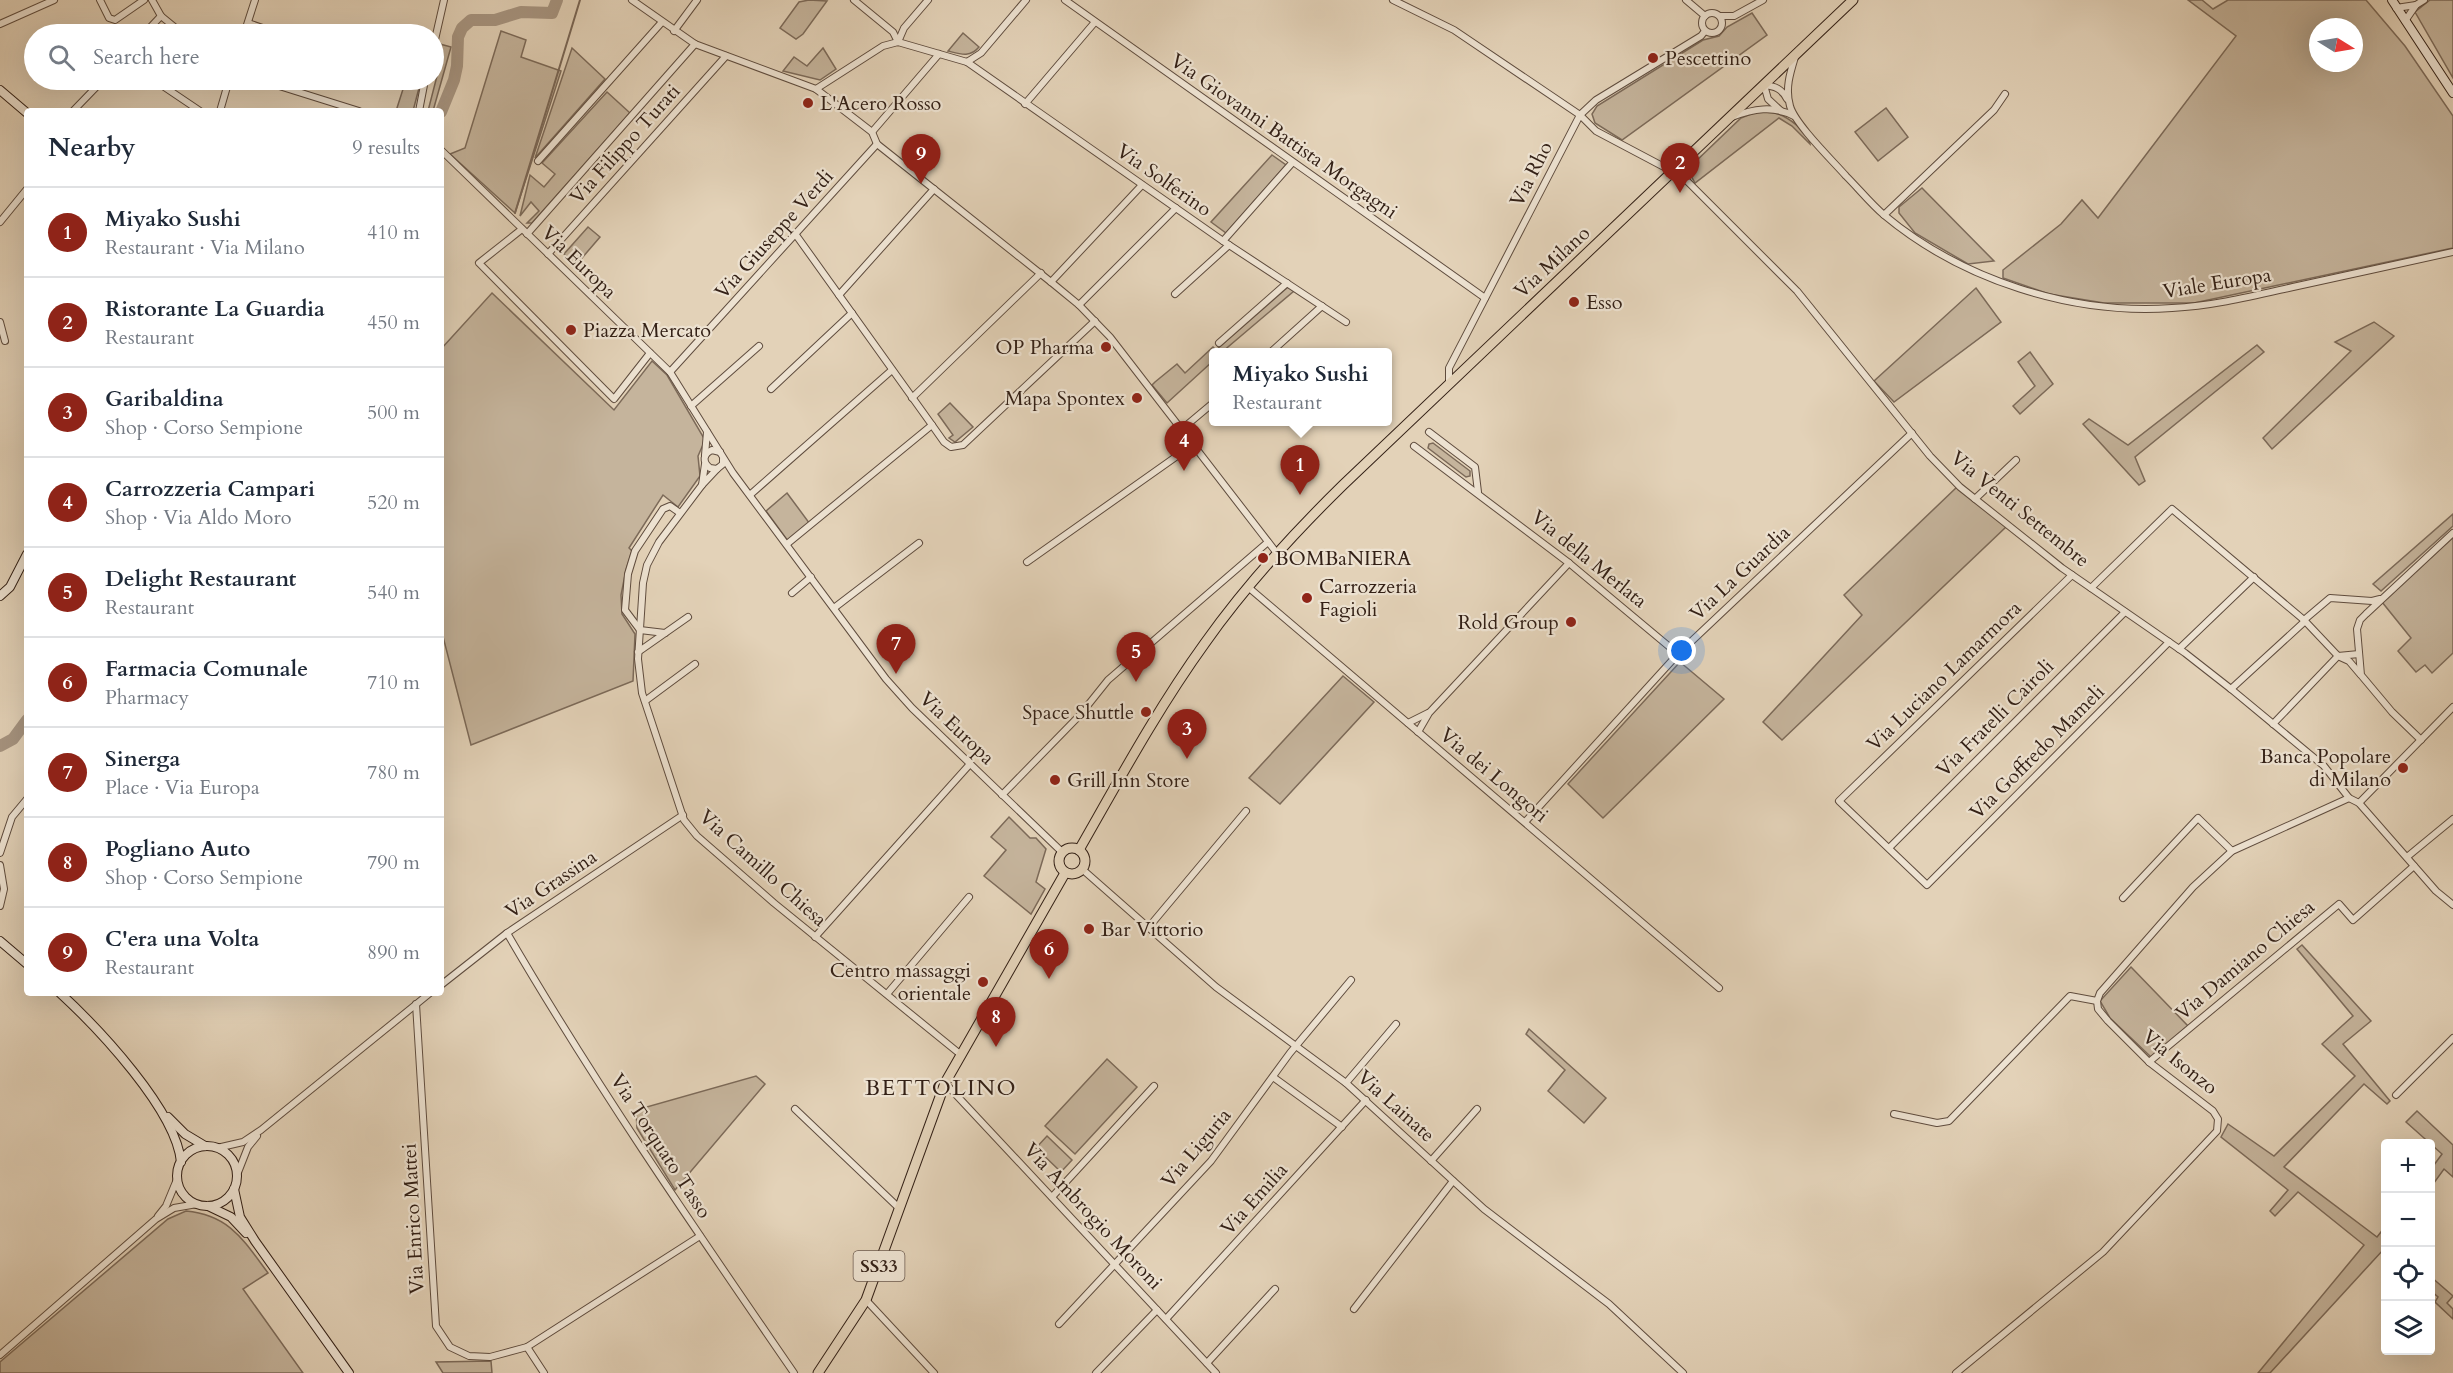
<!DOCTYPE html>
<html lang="en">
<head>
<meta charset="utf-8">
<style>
	body { margin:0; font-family:Cardo,serif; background:#f6f6f7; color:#1f2937 }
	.controls { position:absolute; right:18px; bottom:18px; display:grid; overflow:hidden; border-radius:6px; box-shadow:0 6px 24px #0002 }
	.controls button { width:54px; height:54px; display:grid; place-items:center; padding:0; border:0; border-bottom:2px solid #e0e1e3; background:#fff; color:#1f2937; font:30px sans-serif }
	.compass { position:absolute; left:2309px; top:18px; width:54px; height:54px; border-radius:50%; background:#fff; box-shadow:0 6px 24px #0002; rotate:101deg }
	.you { position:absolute; left:1682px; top:651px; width:21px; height:21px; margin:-15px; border:4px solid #fff; border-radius:50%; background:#1a73e8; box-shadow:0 0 0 9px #1a73e833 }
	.badge { display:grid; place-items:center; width:39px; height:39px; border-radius:50%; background:#8f2418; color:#fff; font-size:20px; font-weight:700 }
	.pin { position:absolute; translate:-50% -50px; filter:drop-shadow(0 2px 3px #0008) }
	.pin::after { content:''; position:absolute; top:32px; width:21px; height:18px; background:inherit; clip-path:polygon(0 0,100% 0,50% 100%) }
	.popup { position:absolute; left:1209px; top:348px; width:183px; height:78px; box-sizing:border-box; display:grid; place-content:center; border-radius:6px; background:#fff; filter:drop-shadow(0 2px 4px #0005); font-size:20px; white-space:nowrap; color:#747a83 }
	.popup b { font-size:22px; color:#1f2937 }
	.popup::after { content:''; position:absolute; left:50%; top:100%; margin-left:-12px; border:12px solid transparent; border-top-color:#fff }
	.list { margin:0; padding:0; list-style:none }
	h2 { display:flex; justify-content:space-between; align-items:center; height:78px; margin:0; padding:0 24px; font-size:26px }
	h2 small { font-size:20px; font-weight:400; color:#747a83 }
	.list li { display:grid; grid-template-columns:39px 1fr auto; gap:18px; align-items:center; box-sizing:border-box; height:90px; padding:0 24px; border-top:2px solid #e0e1e3 }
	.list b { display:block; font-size:22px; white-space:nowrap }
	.list p { margin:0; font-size:20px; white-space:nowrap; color:#747a83 }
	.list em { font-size:20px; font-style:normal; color:#747a83 }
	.icon { flex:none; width:33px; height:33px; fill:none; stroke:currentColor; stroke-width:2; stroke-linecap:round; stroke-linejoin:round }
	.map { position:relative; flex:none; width:2453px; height:1373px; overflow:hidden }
	.search { position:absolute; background:#fff; box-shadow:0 6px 24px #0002; left:24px; top:24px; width:420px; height:66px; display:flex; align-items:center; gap:15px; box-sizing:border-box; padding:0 21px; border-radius:33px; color:#747a83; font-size:22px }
	.panel { position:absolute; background:#fff; box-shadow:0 6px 24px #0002; left:24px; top:108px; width:420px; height:888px; border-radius:6px }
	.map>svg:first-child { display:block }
</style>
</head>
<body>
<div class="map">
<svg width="2453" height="1373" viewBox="0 0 2453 1373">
	<rect width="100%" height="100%" fill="#e3d2b8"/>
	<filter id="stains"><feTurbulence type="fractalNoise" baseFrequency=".00333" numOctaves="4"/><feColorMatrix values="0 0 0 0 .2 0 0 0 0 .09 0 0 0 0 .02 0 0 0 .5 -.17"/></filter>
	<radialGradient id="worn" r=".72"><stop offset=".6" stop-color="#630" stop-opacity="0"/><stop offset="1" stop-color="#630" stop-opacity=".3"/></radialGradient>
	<g fill="#c5b49c" stroke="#7c6a59" stroke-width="1.5" fill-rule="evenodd">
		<polygon points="809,0 827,1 803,34 796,39 780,28 799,2"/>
		<path d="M 2188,0 L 2202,0 L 2213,9 L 2228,0 L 2366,0 L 2405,46 L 2453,116 L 2453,248 L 2194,303 L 2104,303 L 2049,294 L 2003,278 L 2003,270 L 2061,224 L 2082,200 L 2098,218 L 2236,36 ZM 2318,27 L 2354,27 L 2354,63 L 2318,63 Z"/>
		<polygon points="2430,0 2453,0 2453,78 2415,12"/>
		<polygon points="1752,13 1767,35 1622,140 1595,123 1592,114 1597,106 1703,40 1719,36 1727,27"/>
		<polygon points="501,31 526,40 521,57 561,71 515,213 450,154 465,148"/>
		<path d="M 963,33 L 979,47 C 970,58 960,54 948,51 Z"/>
		<polygon points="440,44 451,47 433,111 428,111 437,76 434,75"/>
		<polygon points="572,48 605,79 535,158"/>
		<polygon points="823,48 836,69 820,80 783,71 794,57 807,66"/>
		<polygon points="408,81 416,83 419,88 413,111 396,111 405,83"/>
		<polygon points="607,92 630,113 532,223 527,223 539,211 531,202 520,216 530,175 544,187 555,174 542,163"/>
		<polygon points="1886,108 1908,137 1878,161 1855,132"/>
		<path d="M 1756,112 C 1763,112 1769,112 1775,113 C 1787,116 1809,132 1810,144 L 1792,126 L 1779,118 L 1695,183 L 1689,172 L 1693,164 L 1741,118 Z"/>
		<polygon points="1272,155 1286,165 1226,233 1211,222"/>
		<polygon points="1922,188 1994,261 1968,264 1915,233 1899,213 1899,207"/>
		<polygon points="588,227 600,237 576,265 564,254"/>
		<polygon points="1288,287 1294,291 1222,352 1213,352 1213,361 1167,403 1152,385 1155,382 1177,364 1185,373 1213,347 1216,350"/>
		<polygon points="1976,288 2001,322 1894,402 1874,381"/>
		<polygon points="492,293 614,410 652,361 667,375 705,440 698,456 700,476 678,507 663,495 629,548 632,551 626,570 621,595 622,614 635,634 633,681 471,745 441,629 441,349"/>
		<polygon points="2374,322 2394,336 2272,449 2263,438 2351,351 2335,342"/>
		<polygon points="2257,345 2264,352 2135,457 2145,481 2139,485 2083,424 2089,419 2128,445"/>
		<polygon points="2030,352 2053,384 2020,414 2013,406 2035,386 2018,362"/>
		<polygon points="950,403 973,427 955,442 949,438 953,435 938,414"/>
		<polygon points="1433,443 1470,471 1470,476 1466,477 1428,448 1429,444"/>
		<polygon points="1957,487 2007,526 1782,740 1763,722 1862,615 1844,595"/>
		<polygon points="787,493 810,524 788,541 766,511"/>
		<polygon points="2453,514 2453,526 2381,591 2373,584"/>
		<polygon points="2453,537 2453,653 2432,673 2425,665 2416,672 2398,651 2411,638 2382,602"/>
		<polygon points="1680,662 1724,699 1603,818 1568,784"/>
		<polygon points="1343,676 1374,702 1280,804 1249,778"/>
		<polygon points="1009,817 1030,838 1036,838 1046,849 1036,882 1045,889 1031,914 984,876 1006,850 991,837"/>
		<polygon points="2302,945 2371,1021 2343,1044 2390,1101 2387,1104 2364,1084 2284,1167 2377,1237 2385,1227 2385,1252 2383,1250 2270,1373 2258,1373 2364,1245 2298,1192 2275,1216 2270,1211 2288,1190 2221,1137 2228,1124 2274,1156 2355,1076 2322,1044 2353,1016 2297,949"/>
		<polygon points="2131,967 2188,1026 2151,1057 2110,1018 2100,1001"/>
		<polygon points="1529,1029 1606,1098 1584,1123 1548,1091 1565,1070 1526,1034"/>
		<polygon points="1107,1059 1137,1087 1075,1154 1045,1126"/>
		<polygon points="756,1076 765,1084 675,1190 637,1128 636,1110"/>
		<polygon points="2417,1111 2453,1145 2453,1177 2444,1169 2431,1187 2431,1169 2442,1154 2406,1122"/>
		<polygon points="1047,1136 1072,1160 1061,1172 1036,1148"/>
		<path d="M 186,1211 C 230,1215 244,1241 268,1273 L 243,1289 L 303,1373 L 0,1373 L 0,1362 L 168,1219 Z"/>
		<polygon points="2430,1276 2453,1296 2447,1303 2453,1309 2453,1319 2435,1302 2438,1297 2431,1291"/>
		<polygon points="491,1361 492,1373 443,1373 436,1362"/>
	</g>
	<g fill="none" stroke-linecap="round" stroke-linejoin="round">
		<polyline stroke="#796656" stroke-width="2" points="515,213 580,0"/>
		<g stroke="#a79581" stroke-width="12">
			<polyline points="441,112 454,80 457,66 458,37 462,28 471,20 495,20 521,12 552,13 557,0"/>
			<polyline points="0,746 13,739 27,720"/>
		</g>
		<g stroke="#5f4c3e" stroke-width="8">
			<g id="street">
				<polyline points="100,0 109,18 115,20 144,0"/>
				<polyline points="152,0 161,16 183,34"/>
				<polyline points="632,0 695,44 816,89 872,132 877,144 1051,282 1079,305 1110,337 1276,552"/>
				<polyline points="854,0 893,32 898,42"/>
				<polyline points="1065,0 1485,298"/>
				<polyline points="1393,0 1454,30 1580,115 1596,131 1683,177 1797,291 1930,456 1960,487 2062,568 2185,653 2231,689 2324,766 2349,798 2359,803 2436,891 2453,905"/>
				<polyline points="1686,0 1705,16"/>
				<polyline points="2396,8 2416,5"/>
				<circle cx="1712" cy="23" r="10"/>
				<polyline points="1720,16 1734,16 1763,0"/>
				<polyline points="2405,21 2416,5 2424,0"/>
				<polyline points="248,23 280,34"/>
				<polyline points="0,24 54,0"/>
				<polyline points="674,31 697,0"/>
				<polyline points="144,34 161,16"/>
				<polyline points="244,34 255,0"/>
				<polyline points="898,42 904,28 928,0"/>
				<polyline points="434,44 444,0"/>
				<path d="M 1795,57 C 1790,73 1785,89 1790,106 C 1795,124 1832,160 1846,176 C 1859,189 1871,204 1884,215 C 1962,280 2071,315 2172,308 C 2213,306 2253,296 2293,287 C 2346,275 2400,264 2453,252"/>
				<polyline points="967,62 1223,241 1346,322"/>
				<polyline points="260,80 359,111"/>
				<polyline points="157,82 200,111"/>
				<polyline points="816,89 883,46 898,42 967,62 981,53 1026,0"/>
				<polyline points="1025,104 1095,22"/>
				<polyline points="73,111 103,80"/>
				<polyline points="220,111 229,80"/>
				<polyline points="419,111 425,80"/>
				<path d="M 1781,111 L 1768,99 L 1764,85 C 1775,86 1782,89 1787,99"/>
				<path d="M 1732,117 C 1753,109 1773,105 1794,116"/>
				<polyline points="872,132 939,54"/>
				<polyline points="441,150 670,372 733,473 886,679 912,708 1062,852"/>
				<polyline points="538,161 662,22"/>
				<polyline points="1884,215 1994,110 2005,94"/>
				<polyline points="0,222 27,189"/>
				<polyline points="522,229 479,263 614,399 650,353"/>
				<polyline points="527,234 695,44"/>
				<polyline points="796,235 932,425 944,442 951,447 963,445 1095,321"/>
				<polyline points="1223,241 1292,163"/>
				<polyline points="548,254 726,56"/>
				<polyline points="1051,282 1142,185"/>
				<polyline points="1175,294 1229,245"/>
				<polyline points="839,295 934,189"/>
				<polyline points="1079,305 1176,208"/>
				<polyline points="0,322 5,341"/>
				<polyline points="1219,343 1287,283"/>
				<polyline points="1271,352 1322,306"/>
				<polyline points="670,372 877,144"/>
				<polyline points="1449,384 1449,368 1580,115 1596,100 1701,36 1705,31"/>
				<polyline points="771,389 852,313"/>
				<polyline points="912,398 1041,273"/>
				<polyline points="691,406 759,346"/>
				<polyline points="1182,429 1213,403"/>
				<polyline points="1429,432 1475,467 1478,492"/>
				<polyline points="1414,446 1569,563 1678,654"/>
				<path d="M 720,452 L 712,450 C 703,454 702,462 710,468 L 717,469 L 723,464 L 723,459"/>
				<polyline points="705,455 707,432"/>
				<polyline points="705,464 702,485 717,469"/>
				<polyline points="702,485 659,542 647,565 643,583 638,659 642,693 684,820 697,836 774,903 960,1054"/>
				<polyline points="751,494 892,370"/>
				<polyline points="1975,499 2016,460"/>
				<polyline points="787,544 932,425"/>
				<polyline points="1027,562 1194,444"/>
				<polyline points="2072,575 1839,801 1927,885 2169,642"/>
				<polyline points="1248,587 1719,988"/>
				<polyline points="2091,588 2172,509 2304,620 2338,656 2359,654"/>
				<polyline points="792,593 811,577"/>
				<polyline points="834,608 919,543"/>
				<polyline points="665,633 640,630 625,610 628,574 635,551 663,509 670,506 680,513"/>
				<polyline points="2179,649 2254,577"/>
				<polyline points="638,652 688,617"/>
				<polyline points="2231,689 2303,623 2304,620 2330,598 2372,601 2380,599"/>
				<polyline points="645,701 695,664"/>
				<polyline points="1408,723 1428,713"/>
				<polyline points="2273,724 2338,656 2349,661 2360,674"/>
				<polyline points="1418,732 1429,713 1569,563"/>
				<polyline points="2421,740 2392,712 2361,675 2357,629 2360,620 2366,614 2453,533"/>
				<polyline points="1002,795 1080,715 1108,680 1268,542"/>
				<polyline points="2359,803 2453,707"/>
				<polyline points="1525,822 1678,654 1912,433"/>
				<polyline points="1889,848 2125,612"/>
				<polyline points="0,853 12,817 27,799"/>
				<polyline points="2407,857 2453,819"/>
				<polyline points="0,865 4,889 0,906"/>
				<polyline points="1082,869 1216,987 1346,1083 1484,1209 1609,1304 1683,1373"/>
				<polyline points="2123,898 2198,818 2232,851"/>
				<polyline points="1148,928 1246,811"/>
				<path d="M 507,933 C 595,1084 695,1229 794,1373"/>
				<polyline points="815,937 970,764"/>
				<polyline points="441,985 507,933 683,815"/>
				<polyline points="887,994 969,897"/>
				<polyline points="416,1004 436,1326 450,1347 469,1356 490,1357 527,1347 700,1236"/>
				<polyline points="2149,1062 2339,904 2353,920 2414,866"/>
				<polyline points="1273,1077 1342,1127"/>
				<polyline points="945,1083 1216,1373"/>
				<polyline points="1346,1083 1396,1024"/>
				<polyline points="2396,1095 2453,1038"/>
				<polyline points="795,1109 900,1209"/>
				<polyline points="1894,1114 1937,1123 1949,1121 2070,996 2097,1001"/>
				<polyline points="217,1148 243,1142 261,1130 430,993"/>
				<polyline points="1431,1161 1477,1109"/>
				<polyline points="237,1175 248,1147 257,1136"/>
				<polyline points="1052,1197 1154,1086"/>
				<polyline points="158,1216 166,1206 178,1177"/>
				<polyline points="866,1300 934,1373"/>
				<polyline points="1354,1309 1453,1181"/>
				<polyline points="1166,1319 1366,1100"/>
				<polyline points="1059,1324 1211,1161 1290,1053 1351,980"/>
				<polyline points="527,1347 544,1373"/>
				<polyline points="0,1355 156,1219 174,1208 197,1204"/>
				<polyline points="1207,1363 1275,1289"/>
				<polyline points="1096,1373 1157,1310"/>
				<polyline points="1956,1373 2103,1252 2217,1131 2218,1119 2213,1111 2149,1062 2108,1021 2098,1009 2097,1001 2100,993 2193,887 2232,851 2349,798"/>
			</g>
		</g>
		<g stroke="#332016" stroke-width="10">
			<g id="secondary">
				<polyline points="2392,0 2453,93"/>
				<polyline points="0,90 27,113"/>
				<polyline points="0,596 10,587 27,554"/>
				<polyline points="0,941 27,964"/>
				<path d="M 60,993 C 98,1028 176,1110 181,1162"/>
				<polyline points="168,1117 185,1134 205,1146"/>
				<circle cx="207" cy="1176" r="30"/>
				<polyline points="234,1189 240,1217 255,1241 349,1373"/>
				<polyline points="208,1206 231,1217 246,1233"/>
			</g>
		</g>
		<g stroke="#332016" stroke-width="11">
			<g id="primary">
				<circle cx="1072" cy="861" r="13"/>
				<path d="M 1079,850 C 1119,780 1158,708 1205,643 C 1246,585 1293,534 1343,485 L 1853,0"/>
				<polyline points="818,1373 866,1300 945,1083 1065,873"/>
			</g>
		</g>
		<use href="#street" stroke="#ede2d1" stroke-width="6"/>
		<use href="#secondary" stroke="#ede2d1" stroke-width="8"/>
		<use href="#primary" stroke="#e3d2b8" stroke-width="9"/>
	</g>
	<g fill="#8f2418" stroke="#ede2d1" stroke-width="2">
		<circle cx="1653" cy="58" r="6"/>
		<circle cx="808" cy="103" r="6"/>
		<circle cx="1574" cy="302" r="6"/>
		<circle cx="571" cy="330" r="6"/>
		<circle cx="1106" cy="347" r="6"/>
		<circle cx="1137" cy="398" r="6"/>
		<circle cx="1263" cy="558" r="6"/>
		<circle cx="1307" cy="598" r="6"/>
		<circle cx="1571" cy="622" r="6"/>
		<circle cx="1146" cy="712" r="6"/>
		<circle cx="2403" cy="768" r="6"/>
		<circle cx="1055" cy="780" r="6"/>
		<circle cx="1089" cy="929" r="6"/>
		<circle cx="983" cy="982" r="6"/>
	</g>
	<g text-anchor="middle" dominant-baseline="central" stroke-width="4.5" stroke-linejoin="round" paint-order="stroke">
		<rect fill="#ede2d1" stroke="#6b5a4e" stroke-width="1.5" x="853.5" y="1251" width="51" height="30" rx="4.5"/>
		<g font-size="18" font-weight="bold" fill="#332016">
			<text x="879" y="1266">SS33</text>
		</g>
		<g font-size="20" fill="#332016" stroke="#ede2d1" text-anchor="start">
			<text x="1665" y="58">Pescettino</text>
			<text x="820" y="103">L'Acero Rosso</text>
			<text x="1586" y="302">Esso</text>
			<text x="583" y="330">Piazza Mercato</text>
			<text x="1094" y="347" text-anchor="end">OP Pharma</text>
			<text x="1125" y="398" text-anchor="end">Mapa Spontex</text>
			<text x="1275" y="558">BOMBaNIERA</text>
			<text x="1319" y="586">Carrozzeria<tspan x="1319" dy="23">Fagioli</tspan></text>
			<text x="1559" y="622" text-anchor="end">Rold Group</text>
			<text x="1134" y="712" text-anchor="end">Space Shuttle</text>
			<text x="2391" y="756" text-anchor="end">Banca Popolare<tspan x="2391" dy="23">di Milano</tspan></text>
			<text x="1067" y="780">Grill Inn Store</text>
			<text x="1101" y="929">Bar Vittorio</text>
			<text x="971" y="970" text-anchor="end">Centro massaggi<tspan x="971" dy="23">orientale</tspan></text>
		</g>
		<g font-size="20" fill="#332016" stroke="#ede2d1">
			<text transform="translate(1284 136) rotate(35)">Via Giovanni Battista Morgagni</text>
			<text transform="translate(625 144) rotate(-48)">Via Filippo Turati</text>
			<text transform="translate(1531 174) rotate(-63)">Via Rho</text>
			<text transform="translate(1164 180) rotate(35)">Via Solferino</text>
			<text transform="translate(774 234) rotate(-48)">Via Giuseppe Verdi</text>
			<text transform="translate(579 262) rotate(44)">Via Europa</text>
			<text transform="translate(1552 262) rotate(-43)">Via Milano</text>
			<text transform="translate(2217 283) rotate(-9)">Viale Europa</text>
			<text transform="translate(2020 509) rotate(39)">Via Venti Settembre</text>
			<text transform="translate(1589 559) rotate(39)">Via della Merlata</text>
			<text transform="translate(1740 573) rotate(-43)">Via La Guardia</text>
			<text transform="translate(1944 676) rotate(-44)">Via Luciano Lamarmora</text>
			<text transform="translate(1995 718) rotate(-45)">Via Fratelli Cairoli</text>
			<text transform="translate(957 728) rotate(44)">Via Europa</text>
			<text transform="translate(2037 752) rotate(-45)">Via Goffredo Mameli</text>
			<text transform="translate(1494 775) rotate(40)">Via dei Longori</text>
			<text transform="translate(763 868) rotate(42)">Via Camillo Chiesa</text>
			<text transform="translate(551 884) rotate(-34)">Via Grassina</text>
			<text transform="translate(2245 960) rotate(-40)">Via Damiano Chiesa</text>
			<text transform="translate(2180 1062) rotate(39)">Via Isonzo</text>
			<text transform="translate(1396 1106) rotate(42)">Via Lainate</text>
			<text transform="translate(661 1146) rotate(57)">Via Torquato Tasso</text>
			<text transform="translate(1196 1148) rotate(-50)">Via Liguria</text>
			<text transform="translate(1254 1199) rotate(-48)">Via Emilia</text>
			<text transform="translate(1093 1216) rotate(47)">Via Ambrogio Moroni</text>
			<text transform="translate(413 1219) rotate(-93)">Via Enrico Mattei</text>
		</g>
		<g font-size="22" letter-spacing="1.5" fill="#332016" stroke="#ede2d1">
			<text x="941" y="1088">BETTOLINO</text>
		</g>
	</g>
	<rect width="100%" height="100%" filter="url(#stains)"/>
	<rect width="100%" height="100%" fill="url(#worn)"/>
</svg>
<div class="controls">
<button>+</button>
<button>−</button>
<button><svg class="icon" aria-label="locate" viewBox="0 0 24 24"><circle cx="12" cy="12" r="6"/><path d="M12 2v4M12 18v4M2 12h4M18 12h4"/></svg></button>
<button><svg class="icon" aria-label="layers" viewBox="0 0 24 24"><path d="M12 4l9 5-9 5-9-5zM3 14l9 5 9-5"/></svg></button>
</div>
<svg class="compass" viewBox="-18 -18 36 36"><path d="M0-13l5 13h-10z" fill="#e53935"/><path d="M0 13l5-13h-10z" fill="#747a83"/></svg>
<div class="you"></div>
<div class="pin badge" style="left:1300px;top:495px">1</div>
<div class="popup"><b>Miyako Sushi</b>Restaurant</div>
<div class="pin badge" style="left:1680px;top:193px">2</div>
<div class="pin badge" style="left:1187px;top:759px">3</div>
<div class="pin badge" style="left:1184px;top:471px">4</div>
<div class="pin badge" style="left:1136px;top:682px">5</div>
<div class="pin badge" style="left:1049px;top:979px">6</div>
<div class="pin badge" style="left:896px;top:674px">7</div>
<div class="pin badge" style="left:996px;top:1047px">8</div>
<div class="pin badge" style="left:921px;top:184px">9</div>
<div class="search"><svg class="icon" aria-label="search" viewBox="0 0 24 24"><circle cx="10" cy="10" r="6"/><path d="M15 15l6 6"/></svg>Search here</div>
<section class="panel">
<h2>Nearby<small>9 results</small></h2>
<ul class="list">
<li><span class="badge">1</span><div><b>Miyako Sushi</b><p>Restaurant · Via Milano</p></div><em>410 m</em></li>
<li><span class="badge">2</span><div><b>Ristorante La Guardia</b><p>Restaurant</p></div><em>450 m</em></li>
<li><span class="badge">3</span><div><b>Garibaldina</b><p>Shop · Corso Sempione</p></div><em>500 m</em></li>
<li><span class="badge">4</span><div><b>Carrozzeria Campari</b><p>Shop · Via Aldo Moro</p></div><em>520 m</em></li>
<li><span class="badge">5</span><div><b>Delight Restaurant</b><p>Restaurant</p></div><em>540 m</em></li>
<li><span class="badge">6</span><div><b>Farmacia Comunale</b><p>Pharmacy</p></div><em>710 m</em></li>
<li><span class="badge">7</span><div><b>Sinerga</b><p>Place · Via Europa</p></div><em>780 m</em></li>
<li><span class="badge">8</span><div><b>Pogliano Auto</b><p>Shop · Corso Sempione</p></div><em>790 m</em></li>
<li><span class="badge">9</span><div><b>C'era una Volta</b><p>Restaurant</p></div><em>890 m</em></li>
</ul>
</section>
</div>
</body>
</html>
